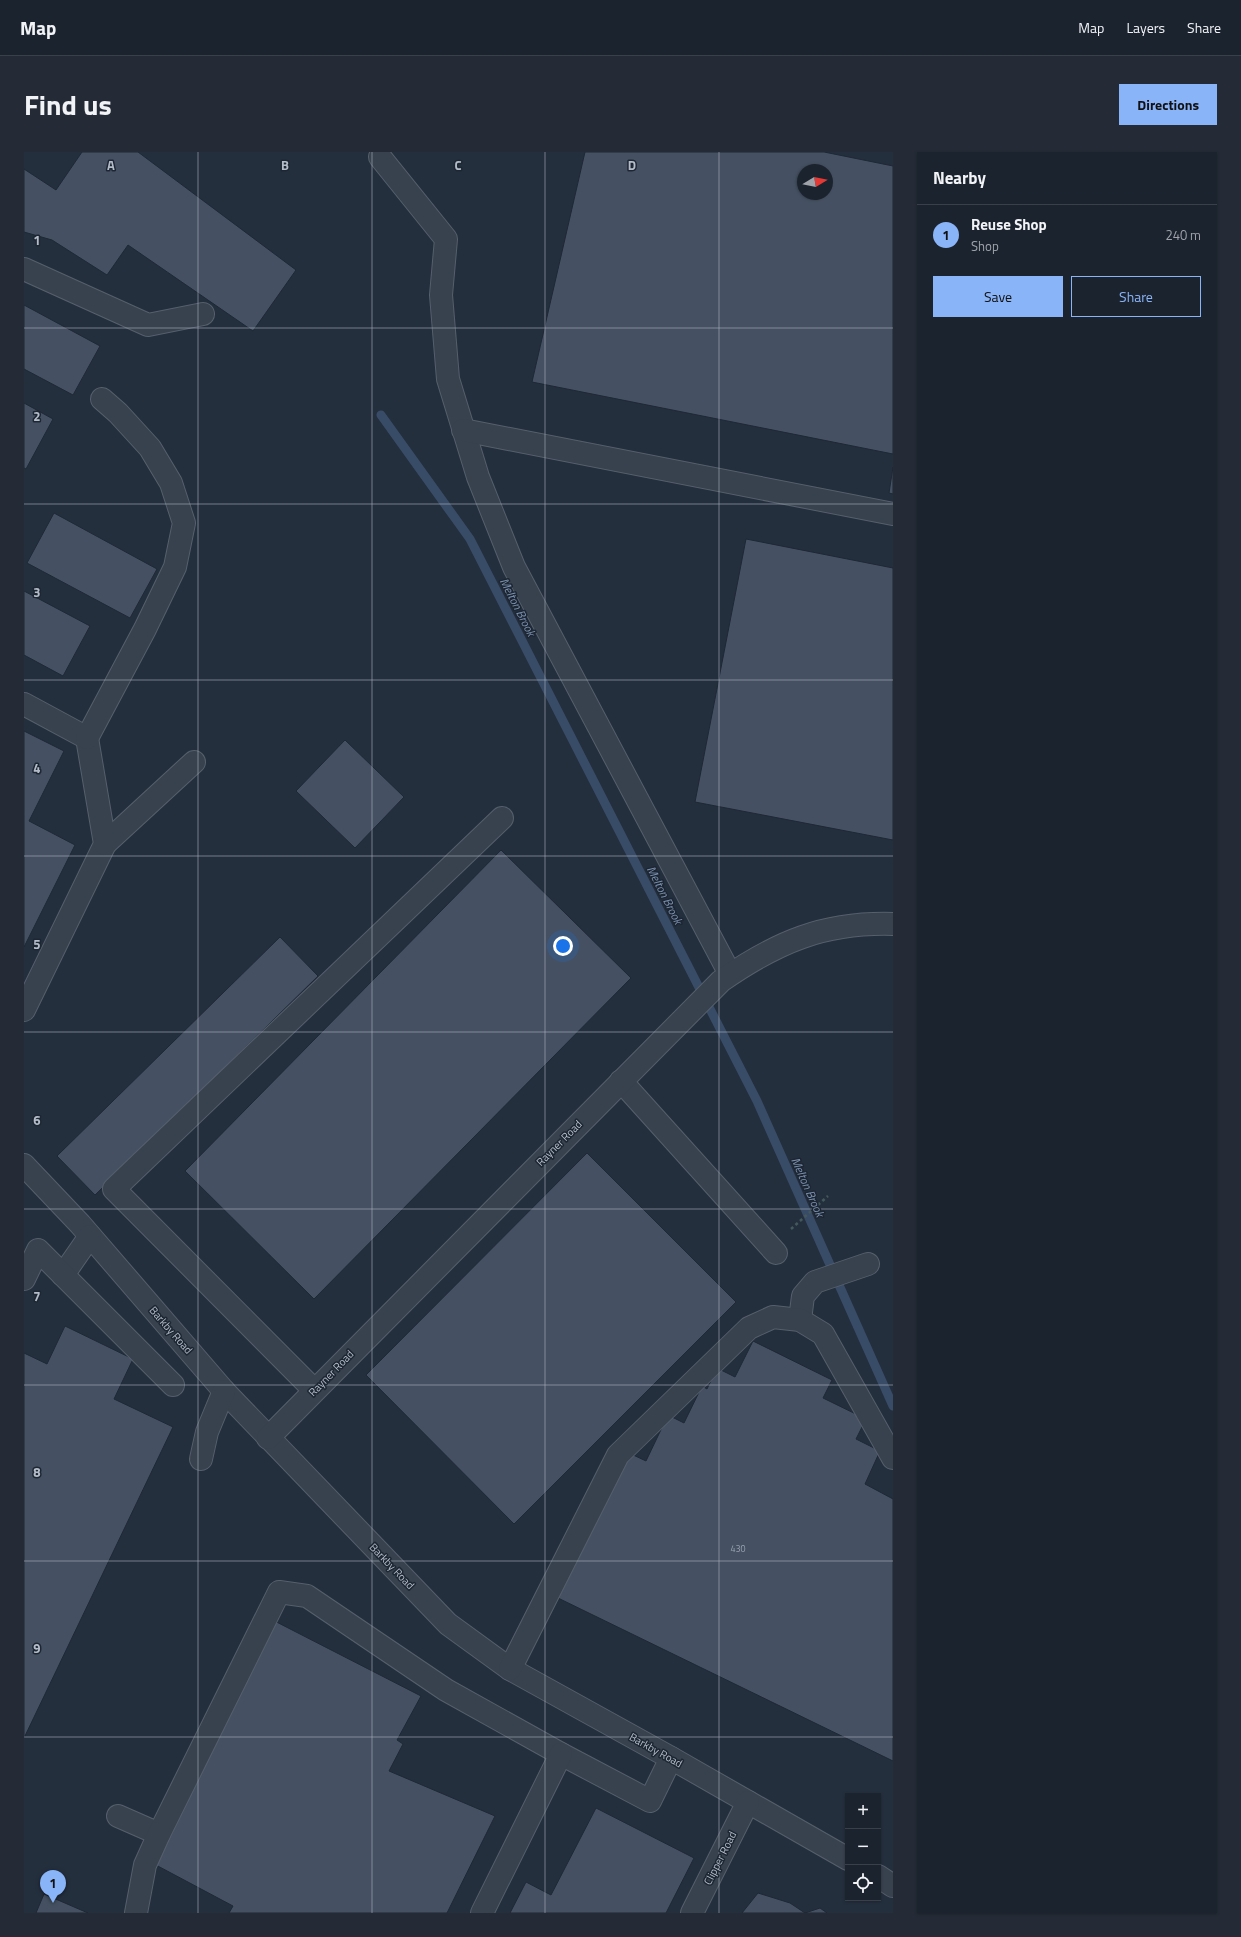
<!DOCTYPE html>
<html lang="en">
<head>
<meta charset="utf-8">
<style>
	body { margin:0; font-family:"Titillium Web",sans-serif; background:#242b36; color:#f1f3f6 }
	.controls { position:absolute; right:12px; bottom:12px; display:grid; overflow:hidden; border-radius:0px; box-shadow:0 1px 3px #0004 }
	.controls button { width:36px; height:36px; display:grid; place-items:center; padding:0; border:0; border-bottom:1px solid #39404a; background:#1b232e; color:#f1f3f6; font:20px sans-serif }
	.compass { position:absolute; left:773px; top:12px; width:36px; height:36px; border-radius:50%; background:#1b232e; box-shadow:0 1px 3px #0004; rotate:80deg }
	.you { position:absolute; left:539px; top:794px; width:14px; height:14px; margin:-10px; border:3px solid #fff; border-radius:50%; background:#1a73e8; box-shadow:0 0 0 6px #1a73e833 }
	.badge { display:grid; place-items:center; width:26px; height:26px; border-radius:50%; background:#8ab4f8; color:#111; font-size:13px; font-weight:700 }
	.pin { position:absolute; translate:-50% -33px; filter:drop-shadow(0 1px 2px #0008) }
	.pin::after { content:''; position:absolute; top:21px; width:14px; height:12px; background:inherit; clip-path:polygon(0 0,100% 0,50% 100%) }
	.list { margin:0; padding:0; list-style:none }
	h2 { display:flex; justify-content:space-between; align-items:center; height:52px; margin:0; padding:0 16px; font-size:17px }
	h2 small { font-size:13px; font-weight:400; color:#a0a4aa }
	.list li { display:grid; grid-template-columns:26px 1fr auto; gap:12px; align-items:center; box-sizing:border-box; height:60px; padding:0 16px; border-top:1px solid #39404a }
	.list b { display:block; font-size:15px; white-space:nowrap }
	.list p { margin:0; font-size:13px; white-space:nowrap; color:#a0a4aa }
	.list em { font-size:13px; font-style:normal; color:#a0a4aa }
	.actions { display:flex; gap:8px; padding:12px 16px }
	.actions a { flex:1; padding:9px 0; border:1px solid #8ab4f8; border-radius:0px; text-align:center; font-size:14px; color:#8ab4f8 }
	.actions .main { background:#8ab4f8; color:#111 }
	.icon { flex:none; width:22px; height:22px; fill:none; stroke:currentColor; stroke-width:2; stroke-linecap:round; stroke-linejoin:round }
	.map { position:relative; flex:none; width:869px; height:1761px; overflow:hidden; border-radius:0px }
	header { display:flex; align-items:center; gap:24px; box-sizing:border-box; height:56px; padding:0 20px; background:#1b232e; border-bottom:1px solid #39404a }
	header strong { font-size:19px }
	nav { display:flex; gap:22px; margin-inline-start:auto; font-size:14px }
	.intro { display:flex; align-items:center; justify-content:space-between; box-sizing:border-box; height:96px; padding:0 24px }
	h1 { margin:0; font-size:28px }
	.button { padding:10px 18px; border-radius:0px; background:#8ab4f8; color:#111; font-size:14px; font-weight:700 }
	main { display:flex; gap:24px; padding:0 24px }
	aside { flex:1; background:#1b232e; border-radius:0px; box-shadow:0 1px 3px #0004 }
	.map>svg:first-child { display:block }
</style>
</head>
<body>
<header>
<strong>Map</strong>
<nav><a>Map</a><a>Layers</a><a>Share</a></nav>
</header>
<div class="intro"><h1>Find us</h1><a class="button">Directions</a></div>
<main>
<div class="map">
<svg width="869" height="1761" viewBox="0 0 869 1761">
	<rect width="100%" height="100%" fill="#242f3e"/>
	<g fill="none" stroke-linecap="round" stroke-linejoin="round">
		<polyline stroke="#394c67" stroke-width="9" points="357,263 446,387 733,949 869,1254"/>
	</g>
	<g fill="#455162" stroke="#1f2835" fill-rule="evenodd">
		<polygon points="58,0 114,0 272,118 229,179 104,93 83,123 28,88 0,80 0,17 32,38"/>
		<path d="M 561,0 L 800,0 L 869,14 L 869,302 L 508,230 ZM 779,18 L 803,18 L 803,42 L 779,42 Z"/>
		<polygon points="0,153 76,194 49,243 0,217"/>
		<polygon points="0,251 29,267 2,317 0,316"/>
		<polygon points="869,315 869,342 865,341"/>
		<polygon points="30,361 133,417 106,466 3,411"/>
		<polygon points="722,387 869,416 869,688 671,650"/>
		<polygon points="0,439 66,474 39,524 0,503"/>
		<polygon points="0,579 40,599 5,669 51,693 0,795"/>
		<polygon points="321,588 380,645 331,696 272,639"/>
		<polygon points="477,698 607,826 290,1147 161,1019"/>
		<polygon points="256,785 294,824 71,1043 33,1004"/>
		<polygon points="563,1001 712,1150 490,1372 342,1223"/>
		<polygon points="41,1174 109,1207 90,1247 149,1275 0,1586 0,1201 23,1212"/>
		<polygon points="729,1189 808,1228 799,1246 842,1267 832,1287 856,1299 841,1332 869,1347 869,1609 534,1446 605,1301 622,1309 644,1263 660,1271 678,1234 683,1237 693,1216 711,1225"/>
		<polygon points="233,1460 397,1544 373,1588 379,1592 365,1619 471,1664 423,1761 205,1761 209,1754 115,1704"/>
		<polygon points="572,1656 670,1706 642,1761 486,1761 502,1730 527,1743"/>
		<polygon points="734,1741 766,1751 781,1761 796,1756 803,1761 718,1761"/>
		<polygon points="20,1742 64,1761 12,1761"/>
	</g>
	<g fill="none" stroke-linecap="round" stroke-linejoin="round">
		<g stroke="#565f6c" stroke-width="24">
			<g id="minor">
				<polyline points="356,5 422,87 417,143 424,227 454,325 490,415 706,822"/>
				<polyline points="0,117 124,173 179,162"/>
				<polyline points="439,278 869,362"/>
				<polyline points="0,552 63,586 81,692 0,858"/>
				<polyline points="63,586 121,477 151,415 160,371 147,331 126,296 94,261 78,247"/>
				<polyline points="81,692 170,610"/>
				<polyline points="597,929 752,1101"/>
				<polyline points="0,1013 56,1072 200,1239 424,1472 486,1517 647,1606 824,1707"/>
				<polyline points="39,1123 66,1084"/>
				<polyline points="0,1127 14,1098 149,1233"/>
				<polyline points="776,1168 779,1144 791,1130 844,1112"/>
				<polyline points="290,1238 90,1037 478,666"/>
				<path d="M 244,1286 L 697,829 C 753,790 800,770 869,772"/>
				<polyline points="177,1307 183,1280 200,1239"/>
				<polyline points="486,1517 594,1303 725,1176 749,1165 776,1168 799,1182 869,1306"/>
				<polyline points="94,1664 135,1682"/>
				<polyline points="854,1724 869,1734"/>
				<polyline points="112,1761 121,1713 135,1682 255,1440 283,1444 422,1538 537,1602 626,1649 647,1606"/>
				<polyline points="458,1761 537,1602"/>
				<polyline points="668,1761 724,1650"/>
			</g>
		</g>
		<polyline stroke="#44595c" stroke-width="2.5" stroke-dasharray="3 3" stroke-linecap="butt" points="767,1077 804,1044"/>
		<use href="#minor" stroke="#38414e" stroke-width="22"/>
	</g>
	<path fill="none" stroke="#b4bcc9" stroke-width="1" stroke-opacity="0.55" d="M 174,0 L 174,1761M 348,0 L 348,1761M 521,0 L 521,1761M 695,0 L 695,1761M 0,176 L 869,176M 0,352 L 869,352M 0,528 L 869,528M 0,704 L 869,704M 0,880 L 869,880M 0,1057 L 869,1057M 0,1233 L 869,1233M 0,1409 L 869,1409M 0,1585 L 869,1585"/>
	<g text-anchor="middle" dominant-baseline="central" stroke-width="3" stroke-linejoin="round" paint-order="stroke">
		<g font-size="9" fill="#98a1af">
			<text x="714" y="1396">430</text>
		</g>
		<g font-size="11" fill="#b4bcc9" stroke="#1d2633">
			<text transform="translate(535 991) rotate(-45)">Rayner Road</text>
			<text transform="translate(147 1178) rotate(49)">Barkby Road</text>
			<text transform="translate(307 1221) rotate(-46)">Rayner Road</text>
			<text transform="translate(368 1414) rotate(46)">Barkby Road</text>
			<text transform="translate(632 1598) rotate(29)">Barkby Road</text>
			<text transform="translate(696 1706) rotate(-63)">Clipper Road</text>
		</g>
		<g font-size="12" font-style="italic" fill="#7c92b1" stroke="#1d2633">
			<text transform="translate(494 455) rotate(63)">Melton Brook</text>
			<text transform="translate(641 743) rotate(63)">Melton Brook</text>
			<text transform="translate(784 1035) rotate(66)">Melton Brook</text>
		</g>
	</g>
	<g font-size="13" text-anchor="middle" font-weight="bold" fill="#b4bcc9" stroke="#1d2633" stroke-width="3" stroke-linejoin="round" paint-order="stroke">
		<text x="87" y="18">A</text>
		<text x="261" y="18">B</text>
		<text x="434" y="18">C</text>
		<text x="608" y="18">D</text>
		<text x="13" y="93">1</text>
		<text x="13" y="269">2</text>
		<text x="13" y="445">3</text>
		<text x="13" y="621">4</text>
		<text x="13" y="797">5</text>
		<text x="13" y="973">6</text>
		<text x="13" y="1149">7</text>
		<text x="13" y="1325">8</text>
		<text x="13" y="1501">9</text>
	</g>
</svg>
<div class="controls">
<button>+</button>
<button>−</button>
<button><svg class="icon" aria-label="locate" viewBox="0 0 24 24"><circle cx="12" cy="12" r="6"/><path d="M12 2v4M12 18v4M2 12h4M18 12h4"/></svg></button>
</div>
<svg class="compass" viewBox="-18 -18 36 36"><path d="M0-13l5 13h-10z" fill="#e53935"/><path d="M0 13l5-13h-10z" fill="#a0a4aa"/></svg>
<div class="you"></div>
<div class="pin badge" style="left:29px;top:1751px">1</div>
</div>
<aside>
<h2>Nearby<small></small></h2>
<ul class="list">
<li><span class="badge">1</span><div><b>Reuse Shop</b><p>Shop</p></div><em>240 m</em></li>
</ul>
<div class="actions"><a class="main">Save</a><a>Share</a></div>
</aside>
</main>
</body>
</html>
